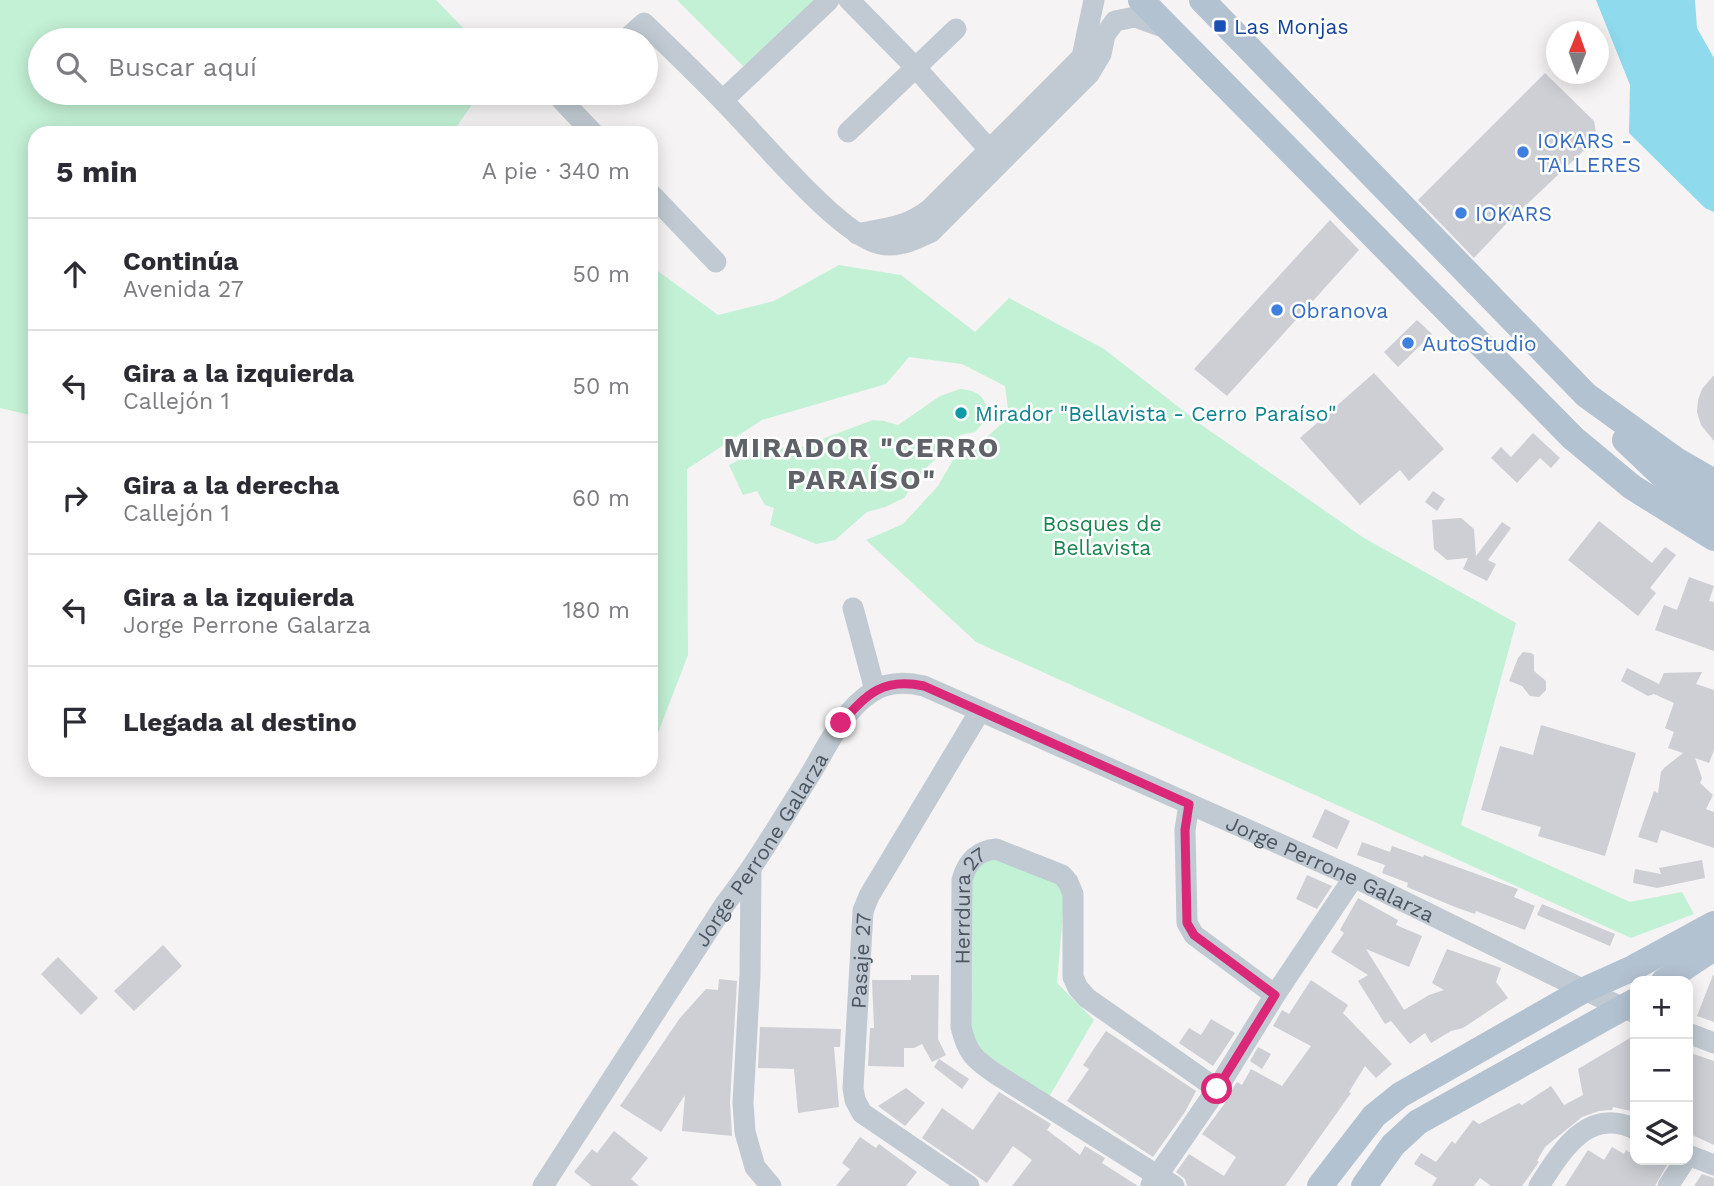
<!DOCTYPE html>
<html lang="es">
<head>
<meta charset="utf-8">
<style>
	body { margin:0; font-family:"Work Sans",sans-serif; background:#f7f7f7; color:#2b2b33 }
	.controls { position:absolute; right:21px; bottom:21px; display:grid; overflow:hidden; border-radius:14px; box-shadow:0 4px 18px #0003 }
	.controls button { width:63px; height:63px; display:grid; place-items:center; padding:0; border:0; border-bottom:2px solid #e1e1e2; background:#fff; color:#2b2b33; font:35px sans-serif }
	.compass { position:absolute; left:1546px; top:21px; width:63px; height:63px; border-radius:50%; background:#fff; box-shadow:0 4px 18px #0003; rotate:1deg }
	.stop { position:absolute; width:21px; height:21px; margin:-16px; border:5px solid #db2777; border-radius:50%; background:#fff }
	.stop.end { background:#db2777; border-color:#fff; box-shadow:0 2px 7px #0008 }
	.list { margin:0; padding:0; list-style:none }
	h2 { display:flex; justify-content:space-between; align-items:center; height:91px; margin:0; padding:0 28px; font-size:30px }
	h2 small { font-size:23px; font-weight:400; color:#7c7c81 }
	.list li { display:grid; grid-template-columns:46px 1fr auto; gap:21px; align-items:center; box-sizing:border-box; height:112px; padding:0 28px; border-top:2px solid #e1e1e2 }
	.list b { display:block; font-size:26px; white-space:nowrap }
	.list p { margin:0; font-size:23px; white-space:nowrap; color:#7c7c81 }
	.list em { font-size:23px; font-style:normal; color:#7c7c81 }
	.icon { flex:none; width:38px; height:38px; fill:none; stroke:currentColor; stroke-width:2; stroke-linecap:round; stroke-linejoin:round }
	.map { position:relative; flex:none; width:1714px; height:1186px; overflow:hidden }
	.search { position:absolute; background:#fff; box-shadow:0 4px 18px #0003; left:28px; top:28px; width:630px; height:77px; display:flex; align-items:center; gap:18px; box-sizing:border-box; padding:0 24px; border-radius:38px; color:#7c7c81; font-size:26px }
	.panel { position:absolute; background:#fff; box-shadow:0 4px 18px #0003; left:28px; top:126px; width:630px; height:651px; border-radius:21px }
	.map>svg:first-child { display:block }
</style>
</head>
<body>
<div class="map">
<svg width="1714" height="1186" viewBox="0 0 1714 1186">
	<rect width="100%" height="100%" fill="#f5f3f3"/>
	<g fill="#c3f1d5">
		<polygon points="0,0 436,0 475,40 40,40 40,93 480,93 457,126 465,133 35,133 35,416 0,408"/>
		<polygon points="677,0 819,0 746,69"/>
		<polygon points="839,265 901,275 975,332 1009,298 1104,349 1203,426 1364,538 1516,623 1461,825 1630,902 1682,892 1694,914 1631,938 976,642 866,540 903,524 938,486 953,460 979,444 1009,417 1005,386 962,364 909,357 886,384 762,420 687,469 688,655 651,751 651,266 718,315 774,301"/>
		<path d="M 960,389 C 978,390 986,397 989,416 L 975,432 L 960,435 L 922,472 L 904,498 L 885,507 L 867,512 L 835,540 L 816,544 L 770,525 L 774,508 L 765,505 L 757,491 L 743,495 L 729,465 L 757,451 L 801,447 L 873,420 L 884,421 L 898,425 L 940,396 Z"/>
		<polygon points="996,854 1058,879 1065,890 1057,983 1094,1020 1049,1097 984,1053 967,1026 964,884 976,862"/>
	</g>
	<polygon fill="#90daee" points="1596,0 1695,0 1697,28 1714,58 1714,212 1705,208 1629,133 1630,85"/>
	<g fill="#cdcfd5">
		<polygon points="1545,73 1594,121 1597,138 1506,224 1474,258 1418,200"/>
		<polygon points="1330,220 1359,250 1227,396 1194,369"/>
		<polygon points="1417,320 1432,334 1398,367 1384,352"/>
		<polygon points="1374,373 1444,449 1409,481 1400,470 1360,505 1300,438"/>
		<polygon points="1714,375 1714,441 1701,425 1697,412 1698,400 1702,389"/>
		<polygon points="1533,433 1560,458 1551,468 1540,458 1517,483 1491,458 1501,447 1511,457"/>
		<polygon points="1433,491 1445,499 1437,511 1425,502"/>
		<polygon points="1461,518 1474,529 1476,556 1502,522 1511,528 1488,560 1496,564 1487,581 1463,569 1468,558 1447,560 1434,549 1432,520"/>
		<polygon points="1599,521 1652,563 1665,547 1676,555 1650,588 1656,593 1638,616 1568,560"/>
		<polygon points="1689,577 1714,586 1709,601 1714,602 1714,651 1655,630 1664,605 1677,610"/>
		<polygon points="1523,652 1531,653 1534,655 1534,671 1546,681 1546,690 1539,697 1530,696 1522,686 1509,681 1518,658"/>
		<polygon points="1627,668 1659,684 1664,673 1702,672 1696,684 1714,690 1714,750 1709,763 1695,758 1702,778 1700,783 1713,795 1706,809 1714,812 1714,848 1661,830 1657,843 1638,837 1654,791 1658,793 1661,772 1664,768 1683,753 1668,748 1674,732 1665,728 1674,703 1654,694 1648,696 1621,681"/>
		<polygon points="1541,725 1636,753 1605,856 1538,836 1541,827 1481,810 1500,746 1533,755"/>
		<polygon points="1325,809 1350,821 1337,849 1312,837"/>
		<polygon points="1362,842 1390,852 1392,846 1423,857 1424,855 1518,889 1514,897 1535,906 1525,930 1476,911 1475,914 1455,907 1407,887 1408,883 1382,873 1385,865 1357,855"/>
		<polygon points="1702,860 1705,878 1657,888 1633,883 1635,869 1661,874 1659,868"/>
		<polygon points="1307,875 1332,886 1317,909 1296,899"/>
		<polygon points="1358,898 1398,920 1396,925 1422,936 1409,967 1366,949 1404,1010 1429,995 1444,990 1432,983 1447,949 1501,968 1496,982 1508,998 1463,1028 1451,1031 1431,1043 1425,1033 1410,1044 1391,1021 1385,1024 1358,981 1368,975 1331,952 1344,933 1340,930"/>
		<polygon points="1542,904 1615,934 1610,946 1537,915"/>
		<polygon points="163,945 182,966 134,1011 114,991"/>
		<polygon points="58,957 98,998 81,1015 41,974"/>
		<polygon points="911,975 939,975 938,1039 946,1055 932,1062 922,1044 914,1048 904,1048 904,1067 868,1066 870,1028 874,1028 872,980 911,980"/>
		<polygon points="1713,975 1714,975 1714,1022 1697,1016"/>
		<polygon points="719,979 737,981 730,1102 732,1136 682,1131 685,1095 661,1132 620,1106 680,1018 706,989 718,990"/>
		<polygon points="1311,980 1348,1005 1343,1013 1392,1064 1376,1078 1365,1066 1349,1092 1351,1093 1285,1186 1187,1186 1185,1179 1176,1172 1189,1154 1224,1176 1236,1157 1202,1134 1231,1095 1229,1094 1237,1082 1242,1085 1251,1069 1282,1086 1311,1046 1273,1026 1282,1010 1289,1014"/>
		<polygon points="1211,1019 1235,1033 1213,1066 1179,1043 1189,1028 1201,1035"/>
		<polygon points="760,1027 841,1029 840,1047 834,1047 839,1107 798,1113 794,1069 758,1068"/>
		<polygon points="1106,1031 1196,1091 1185,1112 1153,1157 1067,1101 1089,1069 1083,1065"/>
		<polygon points="1630,1038 1635,1047 1635,1112 1613,1107 1612,1110 1599,1111 1582,1117 1545,1147 1537,1161 1539,1162 1522,1186 1491,1186 1480,1178 1474,1186 1432,1186 1437,1178 1414,1164 1421,1153 1436,1162 1452,1141 1455,1144 1473,1120 1479,1124 1519,1103 1522,1105 1551,1086 1564,1105 1583,1095 1578,1069"/>
		<polygon points="1258,1047 1271,1054 1262,1069 1250,1061"/>
		<polygon points="1688,1052 1714,1061 1714,1145 1688,1133"/>
		<polygon points="939,1059 969,1079 962,1089 934,1067"/>
		<polygon points="906,1088 925,1103 905,1126 878,1106"/>
		<polygon points="999,1092 1051,1124 1047,1130 1080,1155 1085,1146 1105,1158 1102,1163 1138,1186 1012,1186 1032,1160 1013,1146 987,1183 922,1138 942,1108 973,1130"/>
		<polygon points="614,1131 648,1158 631,1179 639,1186 592,1186 574,1172 592,1149 597,1153"/>
		<polygon points="860,1137 876,1148 879,1144 917,1172 906,1186 836,1186 850,1169 842,1163"/>
		<polygon points="1612,1147 1624,1154 1626,1150 1635,1156 1635,1160 1662,1160 1668,1163 1655,1186 1565,1186 1588,1150 1604,1160"/>
		<polygon points="1702,1174 1714,1178 1714,1186 1694,1186"/>
	</g>
	<g fill="none" stroke-linecap="round" stroke-linejoin="round">
		<g stroke="#c1cad2" stroke-width="21">
			<polyline points="849,0 915,67 996,157"/>
			<path d="M 625,40 L 644,23 C 671,49 698,75 724,102 C 757,135 839,235 880,244 C 899,248 914,240 931,232 L 1089,74 L 1101,54 L 1105,35 L 1115,21 L 1135,17 L 1168,29"/>
			<polyline points="566,93 560,98 593,133"/>
			<polyline points="723,100 829,0"/>
			<polyline points="848,132 956,29"/>
			<polyline points="651,194 716,262"/>
			<path d="M 857,234 C 885,228 906,228 930,209 L 1082,57 L 1094,0"/>
			<polyline points="853,608 875,690"/>
			<polyline points="1189,804 1185,830 1187,923 1194,935 1275,995"/>
			<polyline points="751,871 750,975 743,1103 745,1132 755,1167 771,1186"/>
			<polyline points="1688,1033 1714,1043"/>
			<polyline points="1688,1155 1714,1165"/>
			<polyline points="1151,1185 1217,1089 1275,995 1354,877"/>
			<path id="s1" d="M 543,1186 L 725,904 C 756,864 781,821 808,778 C 826,749 842,711 872,692 C 887,682 907,682 924,686 L 1354,877 L 1584,990 L 1633,1012"/>
			<path id="s2" d="M 969,1186 L 862,1113 L 855,1100 L 853,1088 L 863,911 L 869,896 L 980,711"/>
			<path id="s3" d="M 1174,1186 L 996,1074 C 975,1060 967,1053 961,1027 L 962,880 C 967,862 976,851 996,849 L 1062,875 L 1068,882 L 1073,894 L 1073,977 L 1078,988 L 1087,998 L 1217,1089"/>
			<path d="M 1539,1186 C 1561,1152 1587,1106 1635,1129"/>
			<polyline points="1668,1186 1685,1160"/>
		</g>
		<g stroke="#b3c2d1" stroke-width="26">
			<polyline points="1141,0 1573,438 1632,487 1714,538"/>
			<polyline points="1202,0 1586,395 1676,460 1714,482"/>
			<polyline points="1625,440 1666,479 1714,510"/>
			<polyline points="1664,981 1714,948"/>
			<polyline points="1320,1186 1374,1116 1400,1095 1584,990 1633,968 1714,924"/>
			<polyline points="1364,1186 1393,1145 1418,1122 1635,1001"/>
		</g>
	</g>
	<g fill="none" stroke-linecap="round" stroke-linejoin="round">
		<path stroke="#db2777" stroke-width="9" d="M 841,723 C 867,694 883,677 924,686 L 1189,804 L 1185,830 L 1187,923 L 1194,935 L 1275,995 L 1217,1089"/>
	</g>
	<rect fill="#1a4fb4" stroke="#fff" stroke-width="2.5" x="1213" y="19" width="14" height="14" rx="3.5"/>
	<g fill="#3f7fe0" stroke="#fff" stroke-width="2.5">
		<circle cx="1523" cy="152" r="7"/>
		<circle cx="1461" cy="213" r="7"/>
		<circle cx="1277" cy="310" r="7"/>
		<circle cx="1408" cy="343" r="7"/>
	</g>
	<circle fill="#0f9aa8" stroke="#fff" stroke-width="2.5" cx="961" cy="413" r="7"/>
	<g text-anchor="middle" dominant-baseline="central" stroke-width="5" stroke-linejoin="round" paint-order="stroke">
		<g font-size="21" fill="#164399" stroke="#fff" text-anchor="start">
			<text x="1234" y="26">Las Monjas</text>
		</g>
		<g font-size="21" fill="#366cbe" stroke="#fff" text-anchor="start">
			<text x="1537" y="140">IOKARS -<tspan x="1537" dy="24">TALLERES</tspan></text>
			<text x="1475" y="213">IOKARS</text>
			<text x="1291" y="310">Obranova</text>
			<text x="1422" y="343">AutoStudio</text>
		</g>
		<g font-size="21" fill="#0d838f" stroke="#fff" text-anchor="start">
			<text x="975" y="413">Mirador "Bellavista - Cerro Paraíso"</text>
		</g>
		<g font-size="21" fill="#17864f" stroke="#fff">
			<text x="1102" y="523">Bosques de<tspan x="1102" dy="24">Bellavista</tspan></text>
		</g>
		<g font-size="21" fill="#4a5661" stroke="#fff">
			<text stroke="none"><textPath href="#s1" startOffset="401">Jorge Perrone Galarza</textPath></text>
			<text stroke="none"><textPath href="#s1" startOffset="1094">Jorge Perrone Galarza</textPath></text>
			<text stroke="none"><textPath href="#s3" startOffset="394">Herrdura 27</textPath></text>
			<text stroke="none"><textPath href="#s2" startOffset="284">Pasaje 27</textPath></text>
		</g>
		<g font-size="28" font-weight="bold" letter-spacing="2" fill="#5f6368" stroke="#fff">
			<text x="862" y="447">MIRADOR "CERRO<tspan x="862" dy="32">PARAÍSO"</tspan></text>
		</g>
	</g>
</svg>
<div class="controls">
<button>+</button>
<button>−</button>
<button><svg class="icon" aria-label="layers" viewBox="0 0 24 24"><path d="M12 4l9 5-9 5-9-5zM3 14l9 5 9-5"/></svg></button>
</div>
<svg class="compass" viewBox="-18 -18 36 36"><path d="M0-13l5 13h-10z" fill="#e53935"/><path d="M0 13l5-13h-10z" fill="#7c7c81"/></svg>
<div class="stop" style="left:1217px;top:1089px"></div>
<div class="stop end" style="left:841px;top:723px"></div>
<div class="search"><svg class="icon" aria-label="search" viewBox="0 0 24 24"><circle cx="10" cy="10" r="6"/><path d="M15 15l6 6"/></svg>Buscar aquí</div>
<section class="panel">
<h2>5 min<small>A pie · 340 m</small></h2>
<ul class="list">
<li><svg class="icon" aria-label="ahead" viewBox="0 0 24 24"><path d="M12 20V5M6 11l6-6 6 6"/></svg><div><b>Continúa</b><p>Avenida 27</p></div><em>50 m</em></li>
<li><svg class="icon" aria-label="left" viewBox="0 0 24 24"><path d="M17 20v-9H6M10 6l-5 5 5 5"/></svg><div><b>Gira a la izquierda</b><p>Callejón 1</p></div><em>50 m</em></li>
<li><svg class="icon" aria-label="right" viewBox="0 0 24 24"><path d="M7 20v-9h11M14 6l5 5-5 5"/></svg><div><b>Gira a la derecha</b><p>Callejón 1</p></div><em>60 m</em></li>
<li><svg class="icon" aria-label="left" viewBox="0 0 24 24"><path d="M17 20v-9H6M10 6l-5 5 5 5"/></svg><div><b>Gira a la izquierda</b><p>Jorge Perrone Galarza</p></div><em>180 m</em></li>
<li><svg class="icon" aria-label="arrive" viewBox="0 0 24 24"><path d="M6 21V4h12l-3 4 3 4H6"/></svg><div><b>Llegada al destino</b></div></li>
</ul>
</section>
</div>
</body>
</html>
